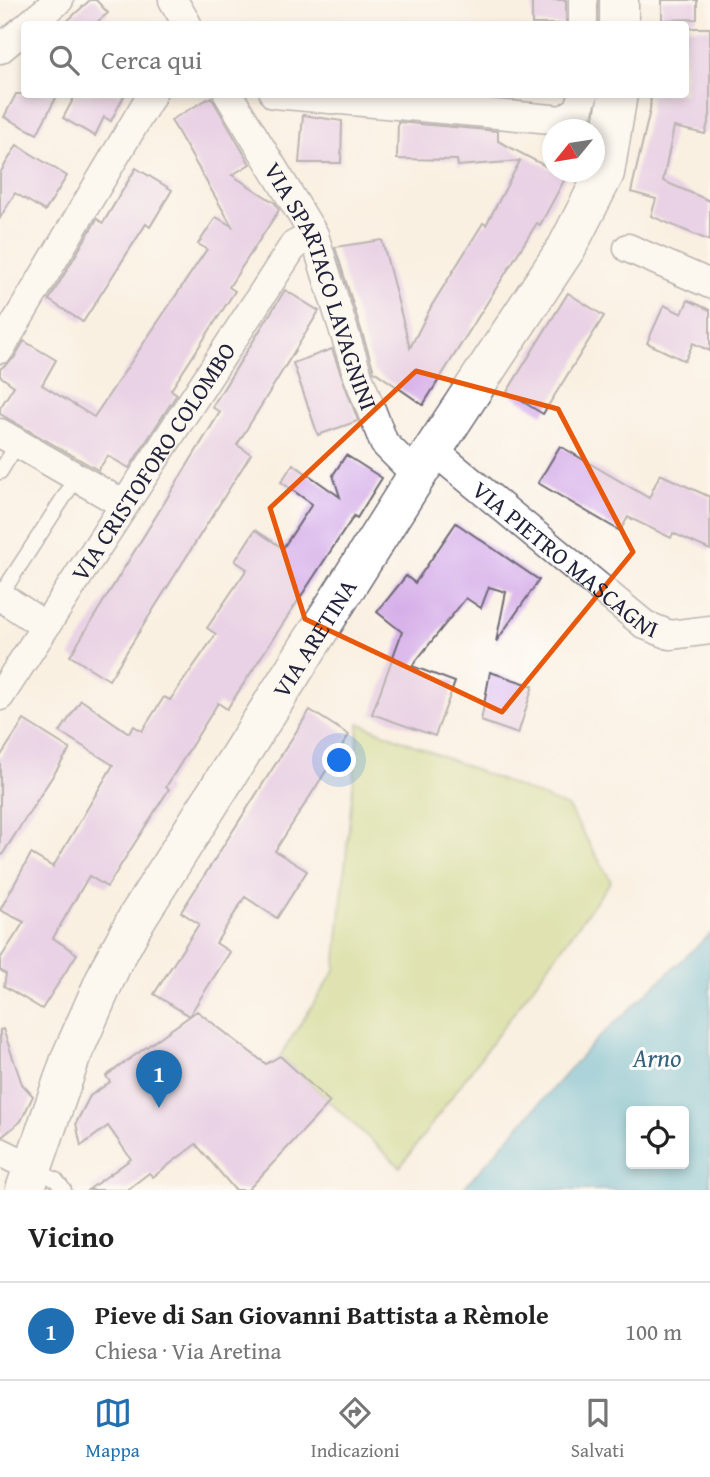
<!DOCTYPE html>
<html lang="it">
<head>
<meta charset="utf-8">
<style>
	body { margin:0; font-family:"Gentium Book Plus",serif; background:#f2f2f2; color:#222 }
	.controls { position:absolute; right:21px; bottom:21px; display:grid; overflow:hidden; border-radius:7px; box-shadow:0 4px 10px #0003 }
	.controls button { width:63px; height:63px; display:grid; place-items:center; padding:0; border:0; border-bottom:2px solid #e0e0e0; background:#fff; color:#222; font:35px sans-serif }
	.compass { position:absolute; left:542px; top:119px; width:63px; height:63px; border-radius:50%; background:#fff; box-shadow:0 4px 10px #0003; rotate:240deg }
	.you { position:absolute; left:340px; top:761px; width:24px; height:24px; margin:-18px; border:5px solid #fff; border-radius:50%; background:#1a73e8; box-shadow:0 0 0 10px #1a73e833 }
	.badge { display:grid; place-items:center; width:46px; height:46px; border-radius:50%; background:#1f6fb2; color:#fff; font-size:23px; font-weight:700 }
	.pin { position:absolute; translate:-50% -58px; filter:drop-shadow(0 2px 4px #0008) }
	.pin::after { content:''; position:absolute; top:37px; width:24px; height:21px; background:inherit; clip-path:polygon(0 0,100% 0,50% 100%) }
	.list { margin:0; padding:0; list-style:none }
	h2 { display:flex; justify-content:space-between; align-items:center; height:91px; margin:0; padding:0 28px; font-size:30px }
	h2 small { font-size:23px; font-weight:400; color:#767676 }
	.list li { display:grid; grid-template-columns:46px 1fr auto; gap:21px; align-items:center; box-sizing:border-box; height:98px; padding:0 28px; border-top:2px solid #e0e0e0 }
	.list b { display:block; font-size:26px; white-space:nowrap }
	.list p { margin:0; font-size:23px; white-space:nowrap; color:#767676 }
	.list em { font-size:23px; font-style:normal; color:#767676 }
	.icon { flex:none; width:38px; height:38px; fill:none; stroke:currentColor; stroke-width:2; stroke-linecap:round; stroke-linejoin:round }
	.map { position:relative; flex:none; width:710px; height:1190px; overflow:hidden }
	.search { position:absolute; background:#fff; box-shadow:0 4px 10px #0003; left:21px; right:21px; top:21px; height:77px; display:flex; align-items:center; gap:18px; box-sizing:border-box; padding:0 24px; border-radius:7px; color:#767676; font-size:26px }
	.sheet { height:189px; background:#fff }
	nav { display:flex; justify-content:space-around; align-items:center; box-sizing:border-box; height:98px; border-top:2px solid #e0e0e0; background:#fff; font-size:19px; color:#767676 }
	nav a { display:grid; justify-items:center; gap:4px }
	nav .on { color:#1f6fb2 }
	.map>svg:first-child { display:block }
</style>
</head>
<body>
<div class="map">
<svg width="710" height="1190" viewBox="0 0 710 1190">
	<rect width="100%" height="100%" fill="#fff"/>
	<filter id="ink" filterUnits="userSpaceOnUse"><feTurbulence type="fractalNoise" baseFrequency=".0143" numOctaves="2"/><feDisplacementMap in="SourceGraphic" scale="14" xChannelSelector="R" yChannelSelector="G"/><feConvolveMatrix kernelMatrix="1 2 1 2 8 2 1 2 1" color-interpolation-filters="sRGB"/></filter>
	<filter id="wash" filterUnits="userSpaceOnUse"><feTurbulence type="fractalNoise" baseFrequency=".00686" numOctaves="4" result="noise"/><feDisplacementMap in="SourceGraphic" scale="28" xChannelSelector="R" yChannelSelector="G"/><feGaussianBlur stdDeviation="1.57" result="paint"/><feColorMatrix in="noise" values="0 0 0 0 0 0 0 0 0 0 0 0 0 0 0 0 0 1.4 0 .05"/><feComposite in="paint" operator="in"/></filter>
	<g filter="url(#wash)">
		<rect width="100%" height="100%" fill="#faf0e2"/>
		<polygon fill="#c0d376" stroke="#717a58" stroke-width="2" points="359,723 568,807 611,881 400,1167 280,1056 335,970"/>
		<path fill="#4fb0ce" stroke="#386984" stroke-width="2" fill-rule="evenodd" d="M 710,934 L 710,1190 L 462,1190 L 592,1044 ZM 631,1111 L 684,1111 L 684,1164 L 631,1164 Z"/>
		<g id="blocks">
			<g fill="#d5ade8">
				<polygon points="90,0 96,0 108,13 95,24 64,24"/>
				<rect x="532" y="0" width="34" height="24"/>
				<polygon points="662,0 697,0 697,19 662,20"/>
				<polygon points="685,28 710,28 710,115 705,134 674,127 663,181 710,201 710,241 651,216 656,199 631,192 650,110 651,94 685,94"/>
				<polygon points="16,94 58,94 37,134 4,117"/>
				<polygon points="76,94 125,94 111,121 104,117 95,136 63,118"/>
				<polygon points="211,97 250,164 232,175 275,203 279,210 229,287 235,291 171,390 177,394 129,468 108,456 98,470 0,414 0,408 14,386 0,376 0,369 14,358 24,341 56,360 42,385 94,417 207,249 198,244 216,217 232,226 171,120"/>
				<polygon points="303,115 342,121 341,163 299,163"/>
				<polygon points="398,122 498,131 498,141 566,177 540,225 537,223 423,405 374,371 335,247 382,240 410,348 432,305 483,223 486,225 520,161 458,166 457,160 397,159"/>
				<polygon points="17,145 67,176 45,211 15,193 0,218 0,173"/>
				<polygon points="136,168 172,190 150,227 146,224 83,322 49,300 97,219 103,223"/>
				<polygon points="285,290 319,311 237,445 251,454 109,680 70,656 220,412 212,407"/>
				<polygon points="568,293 604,316 543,414 507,392"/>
				<polygon points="688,300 710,310 710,351 693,343 685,361 647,343 664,305 682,314"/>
				<polygon points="332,349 358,421 318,435 293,363"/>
				<polygon points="560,446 649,498 660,474 710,497 710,550 673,533 671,538 628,517 620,531 538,483"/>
				<polygon points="346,455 382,478 357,518 354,516 328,555 227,709 218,703 166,787 169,789 107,887 89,876 53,938 77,954 42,1009 4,986 6,974 0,970 0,959 24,922 0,910 31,854 53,867 113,765 60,732 81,700 129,733 134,726 142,731 164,697 170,700 216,634 207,628 247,569 235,561 255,530 283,548 312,504 281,482 293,464 340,497 333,475"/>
				<polygon points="456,523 539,580 496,642 506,592 489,587 481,608 466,598 412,666 455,682 435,736 372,714 402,632 377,612 406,576 415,583"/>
				<polygon points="490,672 533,686 518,734 481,721"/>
				<polygon points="310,710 349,735 275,851 307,871 277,918 245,897 216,943 230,952 189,1016 154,994 199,924 181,912"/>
				<polygon points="24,720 70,749 0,858 0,757"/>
				<polygon points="197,1011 266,1064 280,1056 330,1102 248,1190 235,1190 196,1144 153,1177 149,1173 127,1190 88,1190 131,1159 108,1126 81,1146 76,1123 90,1096 110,1082 106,1076"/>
				<polygon points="3,1029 22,1084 33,1096 21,1121 3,1136 0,1136 0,1030"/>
			</g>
		</g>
	</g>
	<g filter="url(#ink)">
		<use href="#blocks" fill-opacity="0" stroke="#6e6a75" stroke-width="2"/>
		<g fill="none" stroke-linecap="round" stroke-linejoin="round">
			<g stroke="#6e6a75" stroke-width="17">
				<g id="lane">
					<polyline points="0,472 18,443"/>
					<polyline points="0,596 77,477"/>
					<polyline points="34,1169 56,1180 64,1190"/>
				</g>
			</g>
			<g stroke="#6e6a75" stroke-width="31">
				<g id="street">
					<polyline points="173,0 187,24"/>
					<polyline points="583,0 583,24"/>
					<polyline points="30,24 59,0"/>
					<polyline points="0,49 24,29"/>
					<path id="s1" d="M 228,94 L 314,235 L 358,376 L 384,443 L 417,476"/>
					<polyline points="274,94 563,120 578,110 584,94"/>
					<polyline points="628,248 710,284"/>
					<polyline points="0,349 152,94"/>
					<polyline points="0,433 123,504"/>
					<path id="s2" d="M 433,450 L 645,625 L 670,635 L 710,630"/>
					<polyline points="0,596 45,626"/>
					<path id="s3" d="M 0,696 L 294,245 L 314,235"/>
					<polyline points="0,1152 33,1168"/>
				</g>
			</g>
			<g stroke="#6e6a75" stroke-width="41">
				<g id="primary">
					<polyline points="619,24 619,0"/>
					<path id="s4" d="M 25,1190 L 71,1057 L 111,966 L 137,918 L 433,450 L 567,247 L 605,173 L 618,94"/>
				</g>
			</g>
			<use href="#lane" stroke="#fff" stroke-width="14"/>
			<use href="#street" stroke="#fff" stroke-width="28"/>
			<use href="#primary" stroke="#fff" stroke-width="38"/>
		</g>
	</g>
	<path d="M0 0H710V1190H0ZM 416,371 L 558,409 L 633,552 L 502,712 L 305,619 L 270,508 Z" fill="#faf0e2" fill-opacity=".55" fill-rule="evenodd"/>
	<path fill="none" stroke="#e8590c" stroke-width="5" stroke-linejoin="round" d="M 416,371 L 558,409 L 633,552 L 502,712 L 305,619 L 270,508 Z"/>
	<g text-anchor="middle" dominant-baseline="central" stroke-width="6" stroke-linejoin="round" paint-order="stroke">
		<g font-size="24" fill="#22223b" stroke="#fff">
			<text stroke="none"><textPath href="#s1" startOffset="215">VIA SPARTACO LAVAGNINI</textPath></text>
			<text stroke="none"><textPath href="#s3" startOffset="280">VIA CRISTOFORO COLOMBO</textPath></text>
			<text stroke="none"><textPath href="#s2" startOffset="172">VIA PIETRO MASCAGNI</textPath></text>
			<text stroke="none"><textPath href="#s4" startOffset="626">VIA ARETINA</textPath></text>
		</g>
		<g font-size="26" font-style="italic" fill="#36627d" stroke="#fff">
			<text x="657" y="1057">Arno</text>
		</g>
	</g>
</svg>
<div class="controls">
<button><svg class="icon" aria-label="locate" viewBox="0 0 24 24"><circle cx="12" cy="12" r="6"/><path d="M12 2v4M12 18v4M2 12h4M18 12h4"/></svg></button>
</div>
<svg class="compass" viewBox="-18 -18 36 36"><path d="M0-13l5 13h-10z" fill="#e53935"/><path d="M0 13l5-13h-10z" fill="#767676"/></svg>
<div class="you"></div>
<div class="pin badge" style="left:159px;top:1108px">1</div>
<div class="search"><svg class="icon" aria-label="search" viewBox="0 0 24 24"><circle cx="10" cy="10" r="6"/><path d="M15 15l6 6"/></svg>Cerca qui</div>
</div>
<section class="sheet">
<h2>Vicino<small></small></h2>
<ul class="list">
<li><span class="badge">1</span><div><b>Pieve di San Giovanni Battista a Rèmole</b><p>Chiesa · Via Aretina</p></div><em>100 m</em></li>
</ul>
</section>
<nav>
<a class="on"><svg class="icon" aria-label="map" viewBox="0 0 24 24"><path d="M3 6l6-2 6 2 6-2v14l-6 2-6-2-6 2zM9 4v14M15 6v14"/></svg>Mappa</a>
<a><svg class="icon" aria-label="directions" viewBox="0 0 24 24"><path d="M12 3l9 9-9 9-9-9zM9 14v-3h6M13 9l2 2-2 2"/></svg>Indicazioni</a>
<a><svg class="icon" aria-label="saved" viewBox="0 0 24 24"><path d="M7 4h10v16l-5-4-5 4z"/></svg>Salvati</a>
</nav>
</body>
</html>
